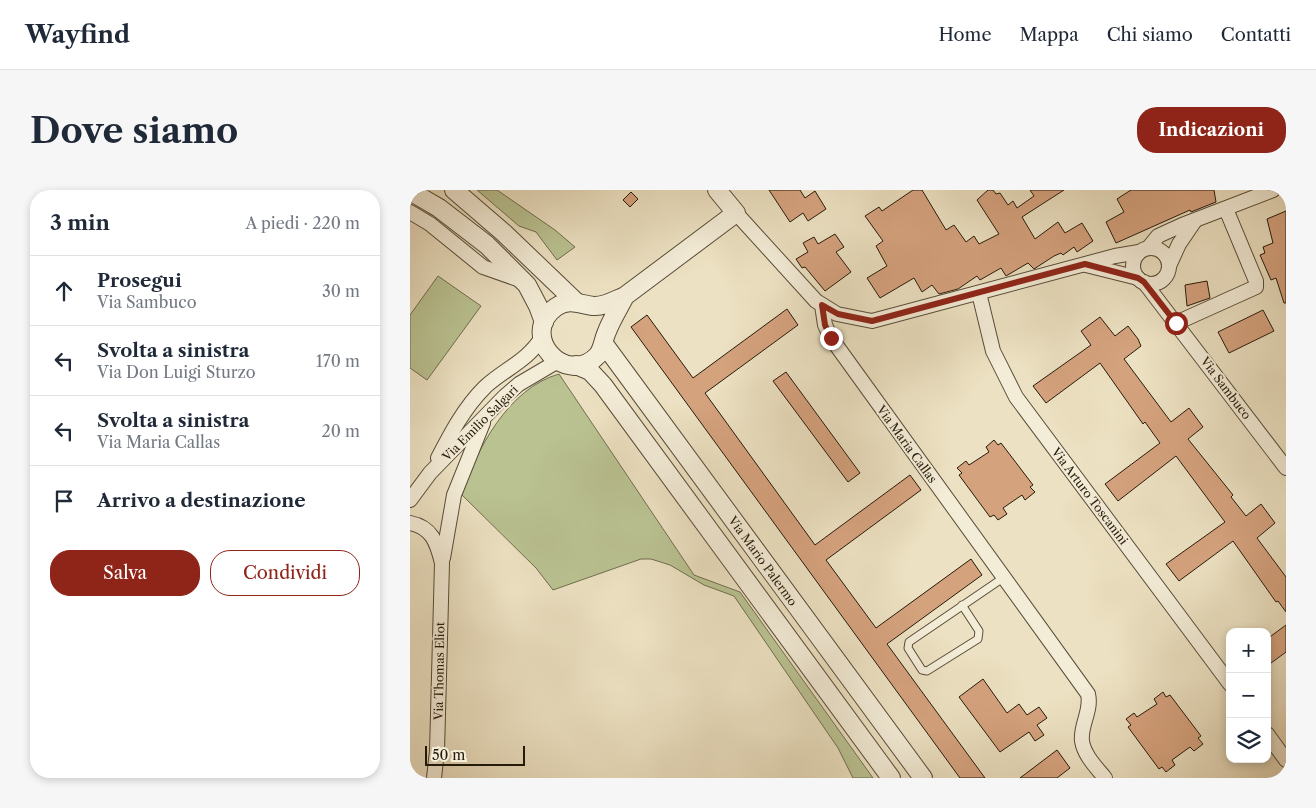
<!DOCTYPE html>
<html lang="it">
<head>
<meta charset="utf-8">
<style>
	body { margin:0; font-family:"Libre Caslon Text",serif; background:#f6f6f7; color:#1f2937 }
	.controls { position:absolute; right:15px; bottom:15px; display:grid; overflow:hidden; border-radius:10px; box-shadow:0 2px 8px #0003 }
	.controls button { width:45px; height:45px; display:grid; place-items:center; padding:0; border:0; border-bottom:1px solid #e0e1e3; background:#fff; color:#1f2937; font:25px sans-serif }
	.scale { position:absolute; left:15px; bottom:12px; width:100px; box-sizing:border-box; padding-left:5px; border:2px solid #261a0a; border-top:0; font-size:14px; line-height:18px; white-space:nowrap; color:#261a0a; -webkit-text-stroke:4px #f3ecd7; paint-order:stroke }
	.stop { position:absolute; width:15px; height:15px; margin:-11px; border:4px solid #8f2418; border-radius:50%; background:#fff }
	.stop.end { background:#8f2418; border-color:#fff; box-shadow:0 1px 5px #0008 }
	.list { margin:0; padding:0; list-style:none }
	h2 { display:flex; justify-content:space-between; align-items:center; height:65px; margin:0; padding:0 20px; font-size:21px }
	h2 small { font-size:16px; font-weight:400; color:#747a83 }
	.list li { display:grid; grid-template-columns:32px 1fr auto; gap:15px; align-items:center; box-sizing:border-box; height:70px; padding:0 20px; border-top:1px solid #e0e1e3 }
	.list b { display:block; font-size:19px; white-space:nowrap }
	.list p { margin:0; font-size:16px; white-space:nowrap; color:#747a83 }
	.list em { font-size:16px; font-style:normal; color:#747a83 }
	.actions { display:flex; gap:10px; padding:15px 20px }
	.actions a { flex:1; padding:11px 0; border:1px solid #8f2418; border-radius:20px; text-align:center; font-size:18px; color:#8f2418 }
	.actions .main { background:#8f2418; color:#fff }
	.icon { flex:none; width:28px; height:28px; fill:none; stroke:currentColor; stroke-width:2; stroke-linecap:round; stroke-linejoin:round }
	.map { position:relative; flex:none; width:876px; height:588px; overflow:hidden; border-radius:20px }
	header { display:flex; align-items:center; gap:30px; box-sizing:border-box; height:70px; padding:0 25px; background:#fff; border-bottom:1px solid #e0e1e3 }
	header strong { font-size:24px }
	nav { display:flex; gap:28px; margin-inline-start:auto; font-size:18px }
	.intro { display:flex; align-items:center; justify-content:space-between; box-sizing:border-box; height:120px; padding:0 30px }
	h1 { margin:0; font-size:35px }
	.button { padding:12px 22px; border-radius:20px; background:#8f2418; color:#fff; font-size:18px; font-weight:700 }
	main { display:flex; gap:30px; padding:0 30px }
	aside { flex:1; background:#fff; border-radius:20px; box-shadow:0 2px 8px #0003 }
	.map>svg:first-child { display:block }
</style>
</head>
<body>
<header>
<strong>Wayfind</strong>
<nav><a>Home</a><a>Mappa</a><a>Chi siamo</a><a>Contatti</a></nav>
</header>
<div class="intro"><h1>Dove siamo</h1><a class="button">Indicazioni</a></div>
<main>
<aside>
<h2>3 min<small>A piedi · 220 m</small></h2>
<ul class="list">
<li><svg class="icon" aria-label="ahead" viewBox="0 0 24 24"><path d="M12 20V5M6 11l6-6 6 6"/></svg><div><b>Prosegui</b><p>Via Sambuco</p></div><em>30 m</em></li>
<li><svg class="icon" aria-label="left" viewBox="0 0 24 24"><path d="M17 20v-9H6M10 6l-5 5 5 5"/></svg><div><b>Svolta a sinistra</b><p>Via Don Luigi Sturzo</p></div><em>170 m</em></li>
<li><svg class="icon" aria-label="left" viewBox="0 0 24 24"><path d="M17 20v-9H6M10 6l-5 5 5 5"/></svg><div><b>Svolta a sinistra</b><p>Via Maria Callas</p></div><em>20 m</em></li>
<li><svg class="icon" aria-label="arrive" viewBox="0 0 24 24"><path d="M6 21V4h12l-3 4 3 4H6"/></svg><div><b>Arrivo a destinazione</b></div></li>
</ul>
<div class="actions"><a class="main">Salva</a><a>Condividi</a></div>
</aside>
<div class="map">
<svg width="876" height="588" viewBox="0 0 876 588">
	<rect width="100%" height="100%" fill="#ece1c2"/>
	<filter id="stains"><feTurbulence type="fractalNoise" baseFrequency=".004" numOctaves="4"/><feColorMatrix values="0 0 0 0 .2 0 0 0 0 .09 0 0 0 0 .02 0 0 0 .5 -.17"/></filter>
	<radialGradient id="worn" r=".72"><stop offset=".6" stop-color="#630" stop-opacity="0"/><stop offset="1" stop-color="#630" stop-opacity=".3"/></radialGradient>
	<g fill="#bac292" stroke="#706e4e">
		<polygon points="67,0 87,0 145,40 165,57 147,70 126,42 109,36"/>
		<polygon points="28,86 71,116 17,190 0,178 0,125"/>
		<path d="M 149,184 L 284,385 L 330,402 L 463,588 L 443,588 L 428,558 L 324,406 L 294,395 L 260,375 L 241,369 L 231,369 L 143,400 L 126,378 L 52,305 C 66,259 99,198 149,184 Z"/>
	</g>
	<g fill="#d5a27e" stroke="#261a0a">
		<polygon points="359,0 390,0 395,8 405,1 416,19 398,31 393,23 380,32"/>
		<polygon points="503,0 512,0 536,40 544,35 556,52 564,46 569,54 589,44 567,10 578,0 583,0 586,4 590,3 598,15 603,11 607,18 624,6 620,0 654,0 612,27 625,49 648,32 655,43 672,33 683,51 667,62 664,57 653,65 651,63 644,66 624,79 618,73 596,86 591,78 570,90 567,86 548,99 529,104 522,95 512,102 504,88 470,108 457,88 477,76 466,56 473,51 455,26 469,17 472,21"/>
		<polygon points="721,0 804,0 806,12 781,22 780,20 706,53 696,32 714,22 707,9"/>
		<polygon points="221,2 228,9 220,17 213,10"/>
		<polygon points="876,21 876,113 874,113 866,88 861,90 850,65 855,63 853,57 863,53 857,29"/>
		<polygon points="425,44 434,57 426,62 441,82 415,101 395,77 392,78 386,69 398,62 393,53 404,47 408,54"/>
		<polygon points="797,91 800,108 777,116 775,95"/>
		<polygon points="377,119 388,135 295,203 405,355 500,285 511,300 416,370 466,438 561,369 572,385 477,454 575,588 550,588 221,137 237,125 283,188"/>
		<polygon points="853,120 864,141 819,163 808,142"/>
		<polygon points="690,127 705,146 718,136 728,149 731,156 714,169 761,232 779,218 793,237 778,249 823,305 821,307 836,326 851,314 865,333 847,348 876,387 876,422 868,411 866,412 823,351 769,391 756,374 815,332 766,266 708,311 695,294 750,253 735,232 733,234 690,173 636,213 623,196 681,155 671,141"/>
		<polygon points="376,182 450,283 438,292 363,191"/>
		<polygon points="584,250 588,255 591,253 623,295 620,297 625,302 615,310 612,305 593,318 597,324 588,330 584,325 580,327 549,285 552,283 547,278 556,271 559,275 579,262 576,257"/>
		<polygon points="876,435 876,462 857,476 857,449"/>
		<polygon points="573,489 597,523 609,514 617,525 629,517 637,528 627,535 634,545 625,551 619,542 590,562 549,507"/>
		<polygon points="753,502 756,507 760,505 791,546 788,548 793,554 784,561 780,557 762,570 765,575 756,582 752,577 749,579 718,537 721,535 716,529 724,523 727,527 747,514 744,509"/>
		<polygon points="647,560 660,578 647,588 610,588"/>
	</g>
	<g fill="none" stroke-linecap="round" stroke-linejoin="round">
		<g stroke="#584c38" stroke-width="9">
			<polyline id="service" points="552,415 569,441 568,449 517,481 512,480 498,458 499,452 593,388"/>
		</g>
		<g stroke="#584c38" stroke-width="16">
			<g id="minor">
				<polyline points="0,22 20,34 73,77 113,91"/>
				<polyline points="326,23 406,111 427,124 462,131 705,66 729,62"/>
				<polyline points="739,57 748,46 772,35 863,0"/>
				<circle cx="741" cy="76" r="18"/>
				<polyline points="676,75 728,88"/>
				<polyline points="759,76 769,54 784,32"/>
				<polyline points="734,92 876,278"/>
				<polyline points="569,103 583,161 606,207 820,494"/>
				<path d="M 412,115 L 415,135 L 421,148 L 678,504 C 682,521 670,535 672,551 C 674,565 686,577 695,588"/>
				<polyline points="766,133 846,97 846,91 816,19"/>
				<path d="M 28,268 C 41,243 54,218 75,197 C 93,180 119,170 132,147"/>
				<polyline points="0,310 20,283 95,206 109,194 148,171"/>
				<path d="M 0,333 C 22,337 27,353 32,373 L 27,561 L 24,588"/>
				<polyline points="33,368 44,305 73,233"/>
				<polyline points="857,544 876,570"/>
			</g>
		</g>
		<g stroke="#584c38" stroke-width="20">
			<g id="tertiary">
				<polyline points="44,0 94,43 165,111"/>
				<polyline points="0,1 29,18 77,55 117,95 128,116 134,132"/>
				<path d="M 215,106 C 209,118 201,130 196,144 C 193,151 193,158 188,165 C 156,199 107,145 146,117 C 159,108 169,114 183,116 C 194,117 205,110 215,106 L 326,23 L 307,0"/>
				<polyline points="194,154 513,588"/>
				<polyline points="166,175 180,181 193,195 481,588"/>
			</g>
		</g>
		<use href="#service" stroke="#f3ecd7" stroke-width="7"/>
		<use href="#minor" stroke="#f3ecd7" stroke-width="14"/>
		<use href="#tertiary" stroke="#f3ecd7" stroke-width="18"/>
	</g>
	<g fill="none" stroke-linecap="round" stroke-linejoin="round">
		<polyline stroke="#8f2418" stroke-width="6" points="421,148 415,135 412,115 428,124 462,131 675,74 728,88 734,92 766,133"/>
	</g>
	<g text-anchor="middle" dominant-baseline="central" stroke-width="4" stroke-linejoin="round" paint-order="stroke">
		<g font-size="12" fill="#261a0a" stroke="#f3ecd7">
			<text transform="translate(816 198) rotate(53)">Via Sambuco</text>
			<text transform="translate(70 233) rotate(-45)">Via Emilio Salgari</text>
			<text transform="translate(497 254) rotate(54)">Via Maria Callas</text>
			<text transform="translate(680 306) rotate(53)">Via Arturo Toscanini</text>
			<text transform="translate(353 371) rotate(54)">Via Mario Palermo</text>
			<text transform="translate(29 481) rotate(-89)">Via Thomas Eliot</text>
		</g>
	</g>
	<rect width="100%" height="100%" filter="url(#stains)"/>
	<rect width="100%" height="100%" fill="url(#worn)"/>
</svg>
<div class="controls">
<button>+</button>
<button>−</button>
<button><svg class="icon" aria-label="layers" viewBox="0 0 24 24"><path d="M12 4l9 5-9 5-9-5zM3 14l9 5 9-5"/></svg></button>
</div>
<div class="scale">50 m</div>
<div class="stop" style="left:766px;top:133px"></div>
<div class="stop end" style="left:421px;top:148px"></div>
</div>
</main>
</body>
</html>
